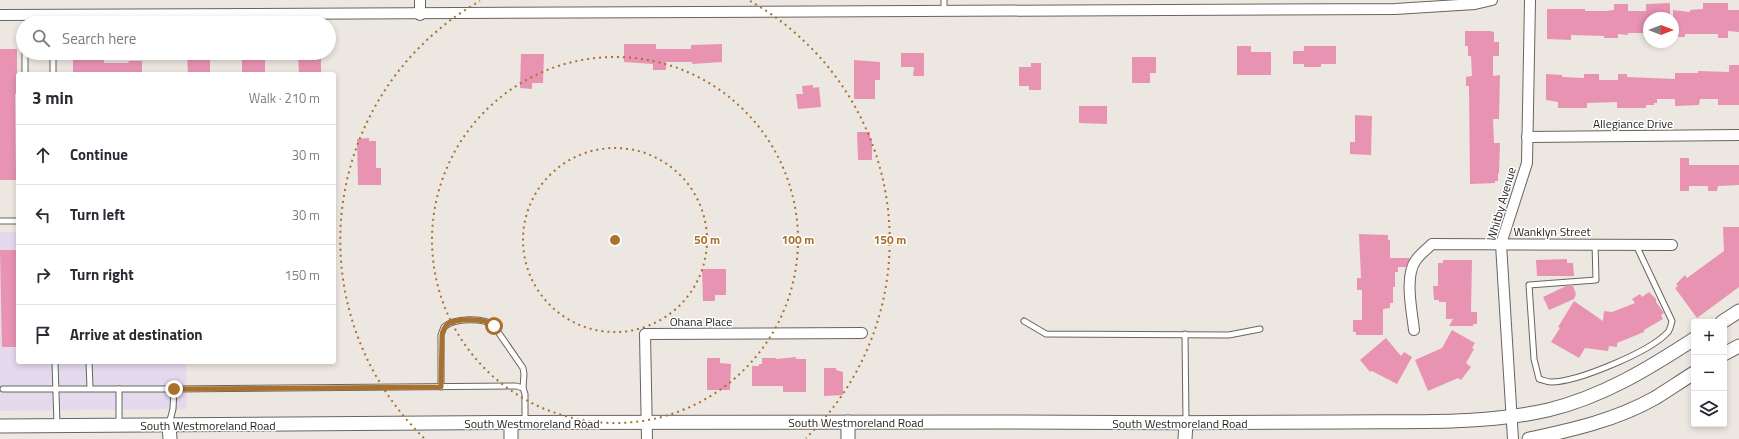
<!DOCTYPE html>
<html lang="en">
<head>
<meta charset="utf-8">
<style>
	body { margin:0; font-family:"Titillium Web",sans-serif; background:#f2f2f3; color:#2b2b33 }
	.controls { position:absolute; right:12px; bottom:12px; display:grid; overflow:hidden; border-radius:4px; box-shadow:0 2px 6px #0003 }
	.controls button { width:36px; height:36px; display:grid; place-items:center; padding:0; border:0; border-bottom:1px solid #e1e1e2; background:#fff; color:#2b2b33; font:20px sans-serif }
	.compass { position:absolute; left:1643px; top:12px; width:36px; height:36px; border-radius:50%; background:#fff; box-shadow:0 2px 6px #0003; rotate:90deg }
	.stop { position:absolute; width:12px; height:12px; margin:-9px; border:3px solid #a9702e; border-radius:50%; background:#fff }
	.stop.end { background:#a9702e; border-color:#fff; box-shadow:0 1px 4px #0008 }
	.list { margin:0; padding:0; list-style:none }
	h2 { display:flex; justify-content:space-between; align-items:center; height:52px; margin:0; padding:0 16px; font-size:17px }
	h2 small { font-size:13px; font-weight:400; color:#7c7c81 }
	.list li { display:grid; grid-template-columns:26px 1fr auto; gap:12px; align-items:center; box-sizing:border-box; height:60px; padding:0 16px; border-top:1px solid #e1e1e2 }
	.list b { display:block; font-size:15px; white-space:nowrap }
	.list em { font-size:13px; font-style:normal; color:#7c7c81 }
	.icon { flex:none; width:22px; height:22px; fill:none; stroke:currentColor; stroke-width:2; stroke-linecap:round; stroke-linejoin:round }
	.map { position:relative; flex:none; width:1739px; height:439px; overflow:hidden }
	.search { position:absolute; background:#fff; box-shadow:0 2px 6px #0003; left:16px; top:16px; width:320px; height:44px; display:flex; align-items:center; gap:10px; box-sizing:border-box; padding:0 14px; border-radius:22px; color:#7c7c81; font-size:15px }
	.panel { position:absolute; background:#fff; box-shadow:0 2px 6px #0003; left:16px; top:72px; width:320px; height:292px; border-radius:4px }
	.map>svg:first-child { display:block }
</style>
</head>
<body>
<div class="map">
<svg width="1739" height="439" viewBox="0 0 1739 439">
	<rect width="100%" height="100%" fill="#ede7e1"/>
	<polygon fill="#e5d9ee" points="0,232 18,232 18,362 186,362 187,409 0,411"/>
	<g fill="#e993b3">
		<polygon points="1670,3 1670,18 1649,18 1649,33 1628,33 1628,35 1618,34 1618,38 1604,38 1604,36 1571,35 1571,40 1547,39 1547,9 1585,9 1585,11 1605,11 1614,10 1614,4 1628,4 1628,11 1646,11 1646,4"/>
		<polygon points="1703,3 1728,3 1728,10 1739,10 1739,32 1728,31 1728,38 1718,38 1718,34 1685,34 1685,37 1673,37 1673,10 1690,12 1690,10 1703,9"/>
		<polygon points="1465,31 1490,31 1494,32 1494,42 1499,42 1499,56 1493,56 1493,76 1500,75 1499,119 1493,119 1494,143 1500,143 1499,173 1498,173 1498,181 1495,181 1495,183 1470,184 1469,86 1466,86 1466,77 1472,76 1471,56 1468,56 1468,46 1465,46"/>
		<polygon points="624,44 656,44 656,49 691,49 691,45 722,44 722,62 692,64 692,62 666,62 666,70 653,70 653,64 624,62"/>
		<polygon points="1237,46 1251,46 1251,52 1271,52 1271,75 1237,75"/>
		<polygon points="1304,46 1336,46 1336,64 1321,64 1321,67 1304,67 1304,64 1293,64 1293,51 1304,51"/>
		<polygon points="0,49 17,49 17,94 15,94 16,180 0,180"/>
		<polygon points="73,53 104,53 104,63 128,63 129,61 142,61 142,74 73,74"/>
		<rect x="242" y="53" width="23" height="21"/>
		<polygon points="298,53 321,53 321,74 299,74"/>
		<polygon points="901,53 924,53 924,76 913,76 914,67 901,67"/>
		<polygon points="187,54 210,54 210,74 188,74"/>
		<polygon points="521,54 544,54 543,83 532,83 532,89 520,88"/>
		<polygon points="1132,57 1156,57 1156,73 1150,73 1150,83 1132,83"/>
		<polygon points="854,60 880,62 880,80 875,80 875,99 854,99"/>
		<polygon points="1031,63 1041,63 1041,90 1029,90 1029,86 1019,86 1019,67 1031,67"/>
		<polygon points="1729,65 1739,65 1739,105 1718,105 1718,99 1700,99 1699,105 1675,106 1675,99 1657,99 1657,103 1654,103 1654,105 1646,105 1646,108 1617,108 1617,102 1587,103 1587,108 1558,108 1558,102 1546,100 1546,74 1562,75 1562,77 1584,78 1584,74 1599,74 1599,80 1618,80 1618,74 1627,74 1627,77 1675,79 1675,73 1698,73 1698,71 1729,72"/>
		<polygon points="813,85 813,88 819,87 821,107 798,109 796,94 803,94 802,86"/>
		<polygon points="1079,106 1107,106 1107,124 1079,123"/>
		<polygon points="1355,115 1372,116 1371,155 1350,154 1350,142 1355,142"/>
		<polygon points="857,132 870,132 870,139 872,139 872,160 858,160"/>
		<polygon points="369,138 369,141 376,141 376,168 381,168 381,185 358,185 357,139"/>
		<polygon points="1680,158 1689,158 1689,165 1739,165 1739,185 1718,186 1717,191 1708,191 1708,186 1689,186 1689,191 1680,191"/>
		<polygon points="1723,227 1739,227 1739,287 1697,318 1675,288 1678,286 1676,284 1685,275 1687,278 1724,251"/>
		<polygon points="1359,234 1388,235 1388,240 1390,240 1390,258 1410,258 1406,267 1398,267 1398,272 1395,272 1395,287 1393,287 1393,303 1390,303 1390,308 1383,309 1383,335 1356,335 1356,332 1353,332 1353,320 1362,320 1362,290 1357,290 1357,278 1361,278"/>
		<polygon points="0,250 18,250 18,347 2,347"/>
		<polygon points="1567,259 1567,263 1573,263 1574,276 1537,276 1536,260"/>
		<polygon points="1443,260 1472,260 1471,312 1477,312 1477,324 1473,324 1473,326 1449,326 1453,319 1446,319 1446,302 1439,302 1439,300 1434,300 1433,286 1438,286 1438,263 1443,263"/>
		<polygon points="702,269 726,269 726,295 715,295 715,301 703,301"/>
		<polygon points="1566,286 1573,286 1576,294 1574,299 1549,310 1543,297"/>
		<polygon points="1649,292 1656,299 1656,302 1664,313 1661,315 1663,319 1644,330 1644,332 1617,343 1617,347 1609,346 1608,351 1585,348 1579,358 1551,342 1560,328 1558,327 1574,301 1603,321 1604,311 1612,312 1635,303 1632,299 1640,294 1642,297"/>
		<polygon points="1452,330 1475,343 1472,348 1474,349 1466,363 1471,367 1461,380 1458,378 1428,391 1415,360 1442,348"/>
		<polygon points="1386,338 1401,356 1404,352 1412,357 1397,384 1372,371 1370,372 1360,360"/>
		<polygon points="796,357 796,359 806,359 806,392 783,392 783,386 752,386 752,366 759,366 759,364 762,364 762,358 776,358 776,359"/>
		<polygon points="707,358 720,358 720,363 731,364 730,390 707,390"/>
		<polygon points="824,368 836,368 836,370 843,372 843,395 824,396"/>
	</g>
	<g fill="none" stroke-linecap="round" stroke-linejoin="round">
		<g stroke="#69645f" stroke-width="7">
			<g id="lane">
				<polyline points="944,0 944,11"/>
				<polyline points="53,15 53,23"/>
				<polyline points="25,53 25,74"/>
				<polyline points="53,53 53,74"/>
				<polyline points="0,221 18,221"/>
				<path d="M 1595,244 L 1596,280 L 1529,285 L 1534,359 L 1539,379 C 1543,380 1547,382 1551,382 C 1577,382 1650,352 1668,332 C 1670,330 1671,325 1672,321 L 1636,245"/>
				<polyline points="1024,321 1046,334 1229,335 1260,329"/>
				<polyline points="1185,334 1186,422"/>
				<polyline points="55,362 57,424"/>
				<polyline points="89,362 90,388"/>
				<path d="M 441,387 L 441,335 L 444,327 C 454,318 484,317 494,326 L 523,368 L 524,374 L 523,388"/>
				<polyline points="3,389 174,389 173,409 169,424"/>
				<polyline points="174,389 516,386 523,388 525,394 525,423"/>
				<polyline points="119,424 119,389"/>
			</g>
		</g>
		<g stroke="#69645f" stroke-width="12">
			<g id="street">
				<polyline points="420,0 420,15"/>
				<path d="M 0,15 C 465,15 930,12 1395,9 L 1475,4 L 1492,0"/>
				<polyline points="1527,137 1739,135"/>
				<path d="M 1414,330 C 1412,311 1404,276 1416,260 C 1420,254 1427,249 1432,244 L 1672,245"/>
				<polyline points="647,439 645,334 862,333"/>
				<polyline points="1513,439 1501,244 1527,163 1530,0"/>
			</g>
		</g>
		<g stroke="#69645f" stroke-width="15">
			<g id="secondary">
				<polyline points="1722,322 1739,311"/>
				<polyline points="1724,354 1739,346"/>
				<polyline points="511,423 511,439"/>
				<polyline points="169,425 170,439"/>
				<path d="M 0,426 C 335,423 671,421 1006,422 C 1118,423 1230,423 1342,422 C 1410,421 1481,425 1548,410 C 1602,397 1648,369 1694,339"/>
				<polyline points="848,439 848,422"/>
				<polyline points="1185,439 1186,423"/>
				<path d="M 1529,439 C 1572,430 1616,420 1655,398 C 1668,390 1681,381 1694,373"/>
			</g>
		</g>
		<use href="#lane" stroke="#fff" stroke-width="5"/>
		<use href="#street" stroke="#fff" stroke-width="10"/>
		<use href="#secondary" stroke="#fff" stroke-width="13"/>
	</g>
	<g fill="none" stroke-linecap="round" stroke-linejoin="round">
		<path stroke="#a9702e" stroke-width="5" d="M 174,389 L 441,387 L 442,335 C 443,330 444,327 448,324 C 457,318 486,318 494,326"/>
	</g>
	<g fill="none" stroke="#a9702e" stroke-width="2" stroke-dasharray="2 4">
		<circle cx="615" cy="240" r="92"/>
		<circle cx="615" cy="240" r="183"/>
		<path d="M424 438A275 275 0 0 1 480 1M750 1A275 275 0 0 1 806 438"/>
	</g>
	<g text-anchor="middle" dominant-baseline="central" stroke-width="3" stroke-linejoin="round" paint-order="stroke">
		<g font-size="12" fill="#201e1c" stroke="#fff">
			<text x="1633" y="123">Allegiance Drive</text>
			<text transform="translate(1501 204) rotate(-74)">Whitby Avenue</text>
			<text x="1552" y="231">Wanklyn Street</text>
			<text x="701" y="321">Ohana Place</text>
			<text x="856" y="422">South Westmoreland Road</text>
			<text x="532" y="423">South Westmoreland Road</text>
			<text x="1180" y="423">South Westmoreland Road</text>
			<text x="208" y="425">South Westmoreland Road</text>
		</g>
	</g>
	<circle cx="615" cy="240" r="6" fill="#a9702e" stroke="#fff" stroke-width="2"/>
	<g font-size="12" text-anchor="middle" font-weight="bold" fill="#a9702e" stroke="#fff" stroke-width="3" stroke-linejoin="round" paint-order="stroke">
		<text x="707" y="244">50 m</text>
		<text x="798" y="244">100 m</text>
		<text x="890" y="244">150 m</text>
	</g>
</svg>
<div class="controls">
<button>+</button>
<button>−</button>
<button><svg class="icon" aria-label="layers" viewBox="0 0 24 24"><path d="M12 4l9 5-9 5-9-5zM3 14l9 5 9-5"/></svg></button>
</div>
<svg class="compass" viewBox="-18 -18 36 36"><path d="M0-13l5 13h-10z" fill="#e53935"/><path d="M0 13l5-13h-10z" fill="#7c7c81"/></svg>
<div class="stop" style="left:494px;top:326px"></div>
<div class="stop end" style="left:174px;top:389px"></div>
<div class="search"><svg class="icon" aria-label="search" viewBox="0 0 24 24"><circle cx="10" cy="10" r="6"/><path d="M15 15l6 6"/></svg>Search here</div>
<section class="panel">
<h2>3 min<small>Walk · 210 m</small></h2>
<ul class="list">
<li><svg class="icon" aria-label="ahead" viewBox="0 0 24 24"><path d="M12 20V5M6 11l6-6 6 6"/></svg><div><b>Continue</b></div><em>30 m</em></li>
<li><svg class="icon" aria-label="left" viewBox="0 0 24 24"><path d="M17 20v-9H6M10 6l-5 5 5 5"/></svg><div><b>Turn left</b></div><em>30 m</em></li>
<li><svg class="icon" aria-label="right" viewBox="0 0 24 24"><path d="M7 20v-9h11M14 6l5 5-5 5"/></svg><div><b>Turn right</b></div><em>150 m</em></li>
<li><svg class="icon" aria-label="arrive" viewBox="0 0 24 24"><path d="M6 21V4h12l-3 4 3 4H6"/></svg><div><b>Arrive at destination</b></div></li>
</ul>
</section>
</div>
</body>
</html>
